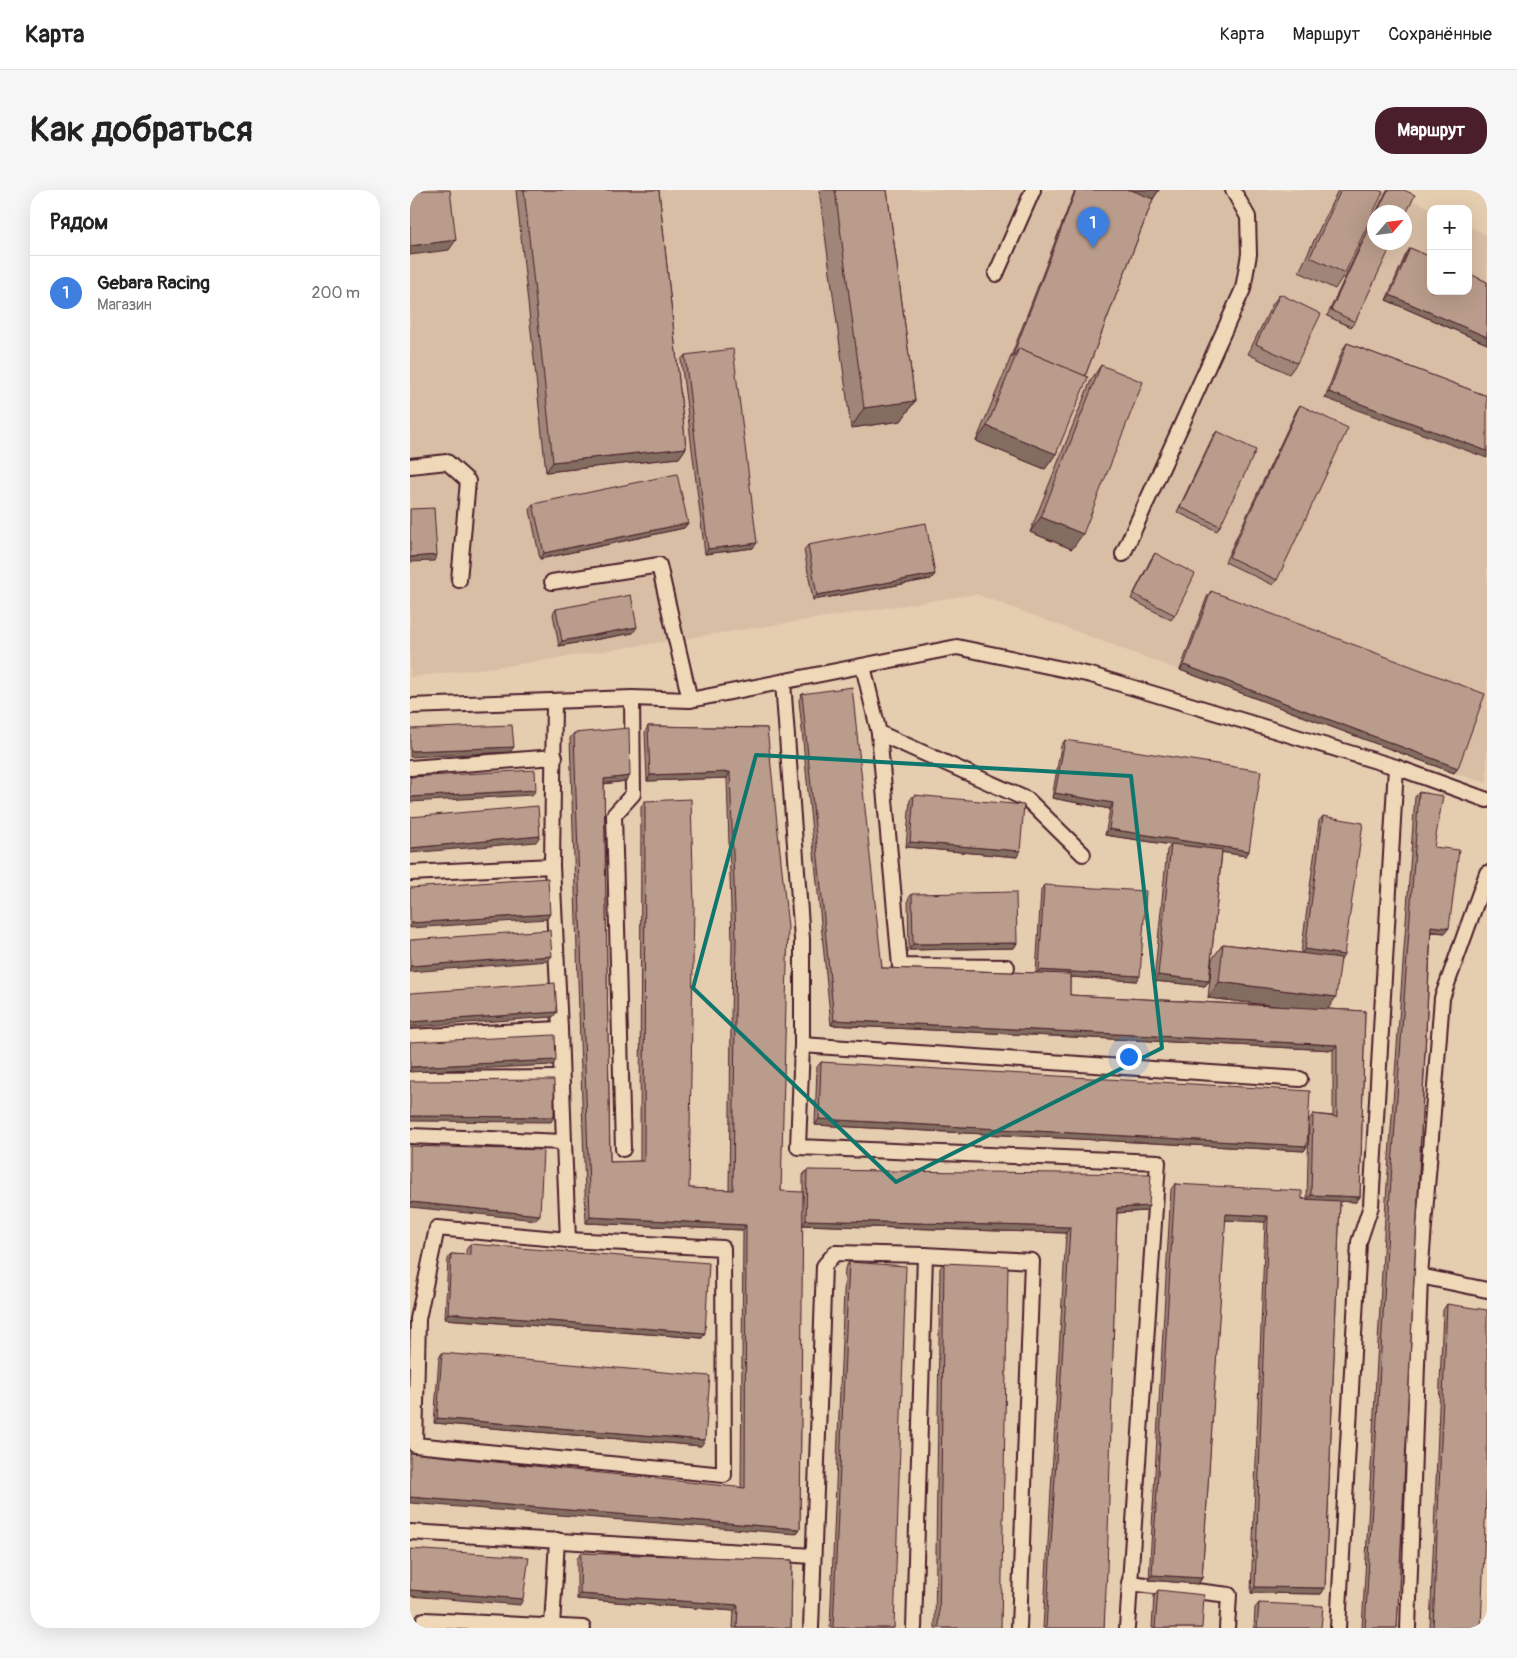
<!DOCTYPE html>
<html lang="ru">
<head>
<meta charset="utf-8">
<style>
	body { margin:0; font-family:Pangolin,sans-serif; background:#f6f6f6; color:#222 }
	.controls { position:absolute; right:15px; top:15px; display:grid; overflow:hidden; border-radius:10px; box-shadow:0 5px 20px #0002 }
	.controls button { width:45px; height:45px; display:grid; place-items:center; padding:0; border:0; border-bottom:1px solid #e0e0e0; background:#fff; color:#222; font:25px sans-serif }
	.compass { position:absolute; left:957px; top:15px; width:45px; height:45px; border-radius:50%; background:#fff; box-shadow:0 5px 20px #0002; rotate:62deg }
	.you { position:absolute; left:718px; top:866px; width:18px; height:18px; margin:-12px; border:4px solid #fff; border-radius:50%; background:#1a73e8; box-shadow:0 0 0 8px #1a73e833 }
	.badge { display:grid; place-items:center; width:32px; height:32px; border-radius:50%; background:#4a1f2b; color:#fff; font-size:16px; font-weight:700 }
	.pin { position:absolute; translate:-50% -41px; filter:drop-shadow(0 1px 2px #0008) }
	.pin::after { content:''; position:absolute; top:26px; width:18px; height:15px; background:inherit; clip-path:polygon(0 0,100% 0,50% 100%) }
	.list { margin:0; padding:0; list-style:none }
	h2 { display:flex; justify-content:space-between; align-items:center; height:65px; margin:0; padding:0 20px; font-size:21px }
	h2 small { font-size:16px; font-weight:400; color:#767676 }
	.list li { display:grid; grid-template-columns:32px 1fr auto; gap:15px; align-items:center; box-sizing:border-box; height:75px; padding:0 20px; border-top:1px solid #e0e0e0 }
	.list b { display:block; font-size:19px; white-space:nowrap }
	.list p { margin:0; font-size:16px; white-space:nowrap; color:#767676 }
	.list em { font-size:16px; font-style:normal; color:#767676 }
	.map { position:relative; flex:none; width:1077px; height:1438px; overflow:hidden; border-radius:20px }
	header { display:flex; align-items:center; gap:30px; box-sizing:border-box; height:70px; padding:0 25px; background:#fff; border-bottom:1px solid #e0e0e0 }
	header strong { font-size:24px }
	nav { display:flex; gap:28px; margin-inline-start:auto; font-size:18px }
	.intro { display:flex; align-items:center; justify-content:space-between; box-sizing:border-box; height:120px; padding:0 30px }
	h1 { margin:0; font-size:35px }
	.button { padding:12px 22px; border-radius:20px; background:#4a1f2b; color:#fff; font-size:18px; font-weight:700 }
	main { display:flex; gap:30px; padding:0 30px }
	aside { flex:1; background:#fff; border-radius:20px; box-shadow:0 5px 20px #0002 }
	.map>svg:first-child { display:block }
</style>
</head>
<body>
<header>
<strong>Карта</strong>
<nav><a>Карта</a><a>Маршрут</a><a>Сохранённые</a></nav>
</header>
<div class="intro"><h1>Как добраться</h1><a class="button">Маршрут</a></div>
<main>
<aside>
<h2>Рядом<small></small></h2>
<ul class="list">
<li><span class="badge" style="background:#3f7fe0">1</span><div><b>Gebara Racing</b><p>Магазин</p></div><em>200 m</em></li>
</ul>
</aside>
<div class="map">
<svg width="1077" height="1438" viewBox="0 0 1077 1438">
	<rect width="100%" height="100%" fill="#e5cdb0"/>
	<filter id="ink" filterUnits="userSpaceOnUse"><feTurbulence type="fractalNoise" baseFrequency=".02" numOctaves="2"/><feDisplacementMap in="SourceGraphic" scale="10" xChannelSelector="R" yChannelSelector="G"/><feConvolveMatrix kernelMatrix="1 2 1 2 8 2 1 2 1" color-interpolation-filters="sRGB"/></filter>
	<g filter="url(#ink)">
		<path fill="#d8bea5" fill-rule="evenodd" d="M 0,0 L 982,0 L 1022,19 L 1021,101 L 1058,101 L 1058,36 L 1077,45 L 1077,593 L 1044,583 L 566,404 L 103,475 L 0,487 ZM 964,22 L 994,22 L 994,52 L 964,52 Z"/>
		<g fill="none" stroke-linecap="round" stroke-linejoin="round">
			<g stroke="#4a1f2b" stroke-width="18">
				<g id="service">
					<polyline points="586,84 623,0"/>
					<polyline points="0,276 37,272 58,291 49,390"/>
					<polyline points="713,364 833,99 839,64 838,27 823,0"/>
					<polyline points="142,392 249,375 280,510"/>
					<polyline points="453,476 469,543 618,610 673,664"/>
					<polyline points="373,492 392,749 392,855 388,957 748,972 717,1438"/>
					<polyline points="0,516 222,508 280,510 547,457 681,485 986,577 1077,610"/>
					<polyline points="469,543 490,776 597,777"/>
					<polyline points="0,578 145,567"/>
					<polyline points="142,676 150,839"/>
					<polyline points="0,683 142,676 144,512"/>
					<polyline points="0,847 150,839 154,952"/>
					<polyline points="392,855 890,889"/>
					<polyline points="0,889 151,888"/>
					<polyline points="0,946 154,952 158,1050"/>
					<polyline points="213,959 204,625 223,604 222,508"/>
					<polygon points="27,1038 158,1050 313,1058 314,1285 5,1255 8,1129"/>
					<polyline points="1010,1086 1032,808 1077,683"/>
					<polyline points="0,1342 403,1366"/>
					<polyline points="719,1393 819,1405 817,1438"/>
					<polyline points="142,1436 147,1350"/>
					<polyline points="14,1438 14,1430 173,1438"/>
					<polyline points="401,1438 414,1076 425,1063 515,1065 622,1071 609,1438"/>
					<polyline points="504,1438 515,1065"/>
					<polyline points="928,1438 949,1052 961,1016 986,577"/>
					<polyline points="998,1438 1010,1086 1077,1100"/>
				</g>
			</g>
			<use href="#service" stroke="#efd8b8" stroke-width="14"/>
		</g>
		<g fill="#9f8678" stroke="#4a1f2b">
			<polygon points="106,0 249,0 276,258 269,268 136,282"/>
			<polygon points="409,0 477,0 505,211 491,231 441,238"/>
			<polygon points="665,0 749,0 743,9 675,186 646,264 635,279 566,251 598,174"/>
			<polygon points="928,0 968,0 935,83 925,99 889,82"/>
			<polygon points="977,0 994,0 994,22 966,22"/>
			<polygon points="964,25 964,52 945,132 941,137 917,126"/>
			<polygon points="1000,58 1077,92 1077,154 976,110 996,64"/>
			<polygon points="870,104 887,173 879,184 838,164 862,115"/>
			<polygon points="937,153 1077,206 915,208 933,159"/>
			<polygon points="275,165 343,358 295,364 271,170"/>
			<polygon points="691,175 662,359 620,342 681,190"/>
			<polygon points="890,215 867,390 863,395 815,372 886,221"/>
			<polygon points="807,241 810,336 807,341 767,322 803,246"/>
			<polygon points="123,314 278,333 274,338 130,369 120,320"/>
			<polygon points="398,355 525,384 521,389 403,410 394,360"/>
			<polygon points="745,363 765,425 761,430 721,409 741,369"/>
			<polygon points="801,401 1048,578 1044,583 770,480 797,407"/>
			<polygon points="146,419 223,443 149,456 143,424"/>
			<polygon points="392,504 472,778 626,783 631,700 634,695 727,791 660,787 660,805 866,816 798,808 802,769 813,754 891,763 909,631 913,626 931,770 918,819 955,821 950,1007 946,1012 930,1011 915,1398 911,1404 841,1403 855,1032 815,1030 792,1388 788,1394 739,1390 761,999 765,994 897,1009 899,930 903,924 923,926 923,860 421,835 389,510"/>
			<polygon points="238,536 357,538 371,1001 393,1010 393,985 397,980 736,1021 707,1023 694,1438 633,1438 656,1043 392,1035 390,1339 386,1344 331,1298 333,1040 176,1033 160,548 164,543 216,591 194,594 200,972 230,971 231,617 235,611 279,998 319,1000 322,752 317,588 237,591 235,542"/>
			<polygon points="655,550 839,661 836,666 812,662 799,791 795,796 744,791 757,660 761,655 695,645 700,619 642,608 651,556"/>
			<polygon points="1009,602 1035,743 1021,742 987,1438 952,1438 976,1009 1005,607"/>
			<polygon points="504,605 607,667 496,657 500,610"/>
			<polygon points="502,704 607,753 604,758 499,760 498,709"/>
			<polygon points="411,872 897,956 894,961 405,935 407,877"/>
			<polygon points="60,1054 292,1148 35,1129 38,1069 41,1064 56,1065 56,1060"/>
			<polygon points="439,1072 484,1438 420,1438 435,1078"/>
			<polygon points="534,1073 591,1438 525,1438 530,1078"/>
			<polygon points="1037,1114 1071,1438 1020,1438 1033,1120"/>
			<polygon points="32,1163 291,1256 24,1233 29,1168"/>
			<polygon points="171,1363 382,1370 381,1438 323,1438 324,1421 167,1409 167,1369"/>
			<polygon points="748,1400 792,1438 742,1438 744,1406"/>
			<polygon points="849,1413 911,1438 844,1438 845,1418"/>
		</g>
		<g fill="#826d61" stroke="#4a1f2b">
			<polygon points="704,0 749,0 739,14"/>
			<polygon points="46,50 39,60 0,65 0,56"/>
			<polygon points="980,105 1077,147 1077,154 976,110"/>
			<polygon points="919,202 1077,261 1077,268 915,208"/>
			<polygon points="505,211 491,231 441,238 454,218"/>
			<polygon points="577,236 646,264 635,279 566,251"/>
			<polygon points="276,258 269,268 136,282 143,272"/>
			<polygon points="631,327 673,344 662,359 620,342"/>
			<polygon points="278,333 274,338 130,369 134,363"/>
			<polygon points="347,353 343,358 295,364 298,359"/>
			<polygon points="27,365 24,371 0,372 0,367"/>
			<polygon points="525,384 521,389 403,410 407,405"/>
			<polygon points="227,437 223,443 149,456 152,451"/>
			<polygon points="774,475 1048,578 1044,583 770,480"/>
			<polygon points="104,557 100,562 0,567 0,561"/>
			<polygon points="320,582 317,588 237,591 240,585"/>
			<polygon points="220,586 216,591 190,594 194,589"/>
			<polygon points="126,600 122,605 0,612 0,607"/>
			<polygon points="645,603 703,613 700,619 642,608"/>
			<polygon points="699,639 839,661 836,666 695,645"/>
			<polygon points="130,646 126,652 0,663 0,658"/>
			<polygon points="500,652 610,661 607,667 496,657"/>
			<polygon points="140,724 137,729 0,738 0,733"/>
			<polygon points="1021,736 1039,738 1035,743 1017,741"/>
			<polygon points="607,753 604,758 499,760 503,754"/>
			<polygon points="895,759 934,765 931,770 891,764"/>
			<polygon points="142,766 138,771 0,782 0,776"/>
			<polygon points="629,780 730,786 727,791 626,785"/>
			<polygon points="748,785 799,791 795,796 744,791"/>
			<polygon points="809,792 926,807 916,822 798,808"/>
			<polygon points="147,822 143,827 0,837 0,832"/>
			<polygon points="424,830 927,855 923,860 421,835"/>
			<polygon points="146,870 143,875 0,882 0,877"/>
			<polygon points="0,926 144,927 141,932 0,931"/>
			<polygon points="409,929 897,956 894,961 405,935"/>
			<polygon points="901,1005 950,1007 946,1012 897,1010"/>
			<polygon points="0,1012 130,1025 126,1030 0,1017"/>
			<polygon points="739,1016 736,1021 704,1023 707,1018"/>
			<polygon points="816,1024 858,1026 855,1032 812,1030"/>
			<polygon points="180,1027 336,1035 333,1040 176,1033"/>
			<polygon points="396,1030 660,1037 656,1043 392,1035"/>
			<polygon points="38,1123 295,1143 292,1148 35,1129"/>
			<polygon points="27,1228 295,1250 291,1256 24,1233"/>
			<polygon points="0,1307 390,1339 386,1344 0,1313"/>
			<polygon points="742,1385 792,1388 788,1394 739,1390"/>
			<polygon points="845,1397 915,1398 911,1404 841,1403"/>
			<polygon points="0,1400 113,1409 110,1415 0,1406"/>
			<polygon points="170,1404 328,1415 324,1421 167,1409"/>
		</g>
		<g fill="#b99c8b" stroke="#4a1f2b">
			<polygon points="0,0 40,0 46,50 0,56"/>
			<polygon points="114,0 249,0 276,258 143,272"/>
			<polygon points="425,0 477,0 505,211 454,218"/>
			<polygon points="666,0 721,0 743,9 675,186 609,158 602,168"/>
			<polygon points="931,0 968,0 973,2 935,83 900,67"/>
			<polygon points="978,0 994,0 1005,5 994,28 994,22 967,22"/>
			<polygon points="964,28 964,52 983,52 945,132 921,120"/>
			<polygon points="1000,58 1021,67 1021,101 1058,101 1058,83 1077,92 1077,147 980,105"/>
			<polygon points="870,104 911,124 887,173 846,154"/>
			<polygon points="937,153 1077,206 1077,261 919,202"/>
			<polygon points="609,158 678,187 646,264 577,236"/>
			<polygon points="323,159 347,353 298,359 275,165"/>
			<polygon points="691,175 733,192 673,344 631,327"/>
			<polygon points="890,215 938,238 867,390 819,367"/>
			<polygon points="807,241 846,260 810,336 770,317"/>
			<polygon points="267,284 278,333 134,363 123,314"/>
			<polygon points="24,318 27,365 0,367 0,319"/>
			<polygon points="516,333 525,384 407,405 398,355"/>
			<polygon points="745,363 785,384 765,425 724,404"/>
			<polygon points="801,401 1075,504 1048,578 774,475"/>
			<polygon points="221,405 227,437 152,451 146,419"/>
			<polygon points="442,497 472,778 660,784 660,805 955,821 950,1007 901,1005 903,924 927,927 927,855 424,830 392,504"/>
			<polygon points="102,535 104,557 0,561 0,539"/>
			<polygon points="238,536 357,538 378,737 371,1001 393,1002 390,1339 0,1307 0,1263 335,1298 336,1035 180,1027 164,543 219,538 220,586 194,589 200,972 234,971 235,611 281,609 284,717 279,998 323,1000 326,747 320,582 240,585"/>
			<polygon points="655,550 851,581 839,661 699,639 703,613 645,603"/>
			<polygon points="125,580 126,600 0,607 0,587"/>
			<polygon points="1009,602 1033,606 1024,657 1049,660 1039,738 1021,736 987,1438 955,1438 980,1004"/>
			<polygon points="504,605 614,615 610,661 500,652"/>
			<polygon points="128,616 130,646 0,658 0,627"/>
			<polygon points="913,626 953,633 934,765 895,759"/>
			<polygon points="761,654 812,660 799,791 748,785"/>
			<polygon points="138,688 140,724 0,733 0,698"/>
			<polygon points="634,695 736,701 730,786 629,780"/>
			<polygon points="606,702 607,753 503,754 502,704"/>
			<polygon points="140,740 142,766 0,776 0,750"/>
			<polygon points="813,754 931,768 926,807 809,792"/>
			<polygon points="145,793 147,822 0,832 0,803"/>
			<polygon points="145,845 146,870 0,877 0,852"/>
			<polygon points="411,872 900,901 897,956 409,929"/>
			<polygon points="144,890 144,927 0,926 0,891"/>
			<polygon points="0,956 133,960 130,1025 0,1012"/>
			<polygon points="397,980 741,984 739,1016 707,1018 697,1381 694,1438 636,1438 660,1037 396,1030"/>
			<polygon points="765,994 892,1001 892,1009 930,1011 915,1398 845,1397 858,1026 816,1024 792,1388 742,1385"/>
			<polygon points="60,1054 299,1073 295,1143 38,1123 41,1064 60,1065"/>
			<polygon points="439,1072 496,1076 484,1438 423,1438"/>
			<polygon points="534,1073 598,1076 591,1438 529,1438"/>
			<polygon points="1037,1114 1077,1120 1077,1284 1071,1438 1023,1438"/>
			<polygon points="32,1163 300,1186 295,1250 27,1228"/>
			<polygon points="0,1359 119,1367 113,1409 0,1400"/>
			<polygon points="171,1363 382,1370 381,1438 327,1438 328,1415 170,1404"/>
			<polygon points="748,1400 794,1405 792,1438 745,1438"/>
			<polygon points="849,1413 913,1416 911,1438 847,1438"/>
		</g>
	</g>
	<path fill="none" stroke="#0f766e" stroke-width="4" stroke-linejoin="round" d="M 346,565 L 721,586 L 752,858 L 486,992 L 283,798 Z"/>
</svg>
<div class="controls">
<button>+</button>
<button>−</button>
</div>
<svg class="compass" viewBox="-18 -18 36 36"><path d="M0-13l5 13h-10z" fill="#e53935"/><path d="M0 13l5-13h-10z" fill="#767676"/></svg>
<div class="you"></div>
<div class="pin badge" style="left:683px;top:58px;background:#3f7fe0">1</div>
</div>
</main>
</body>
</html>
